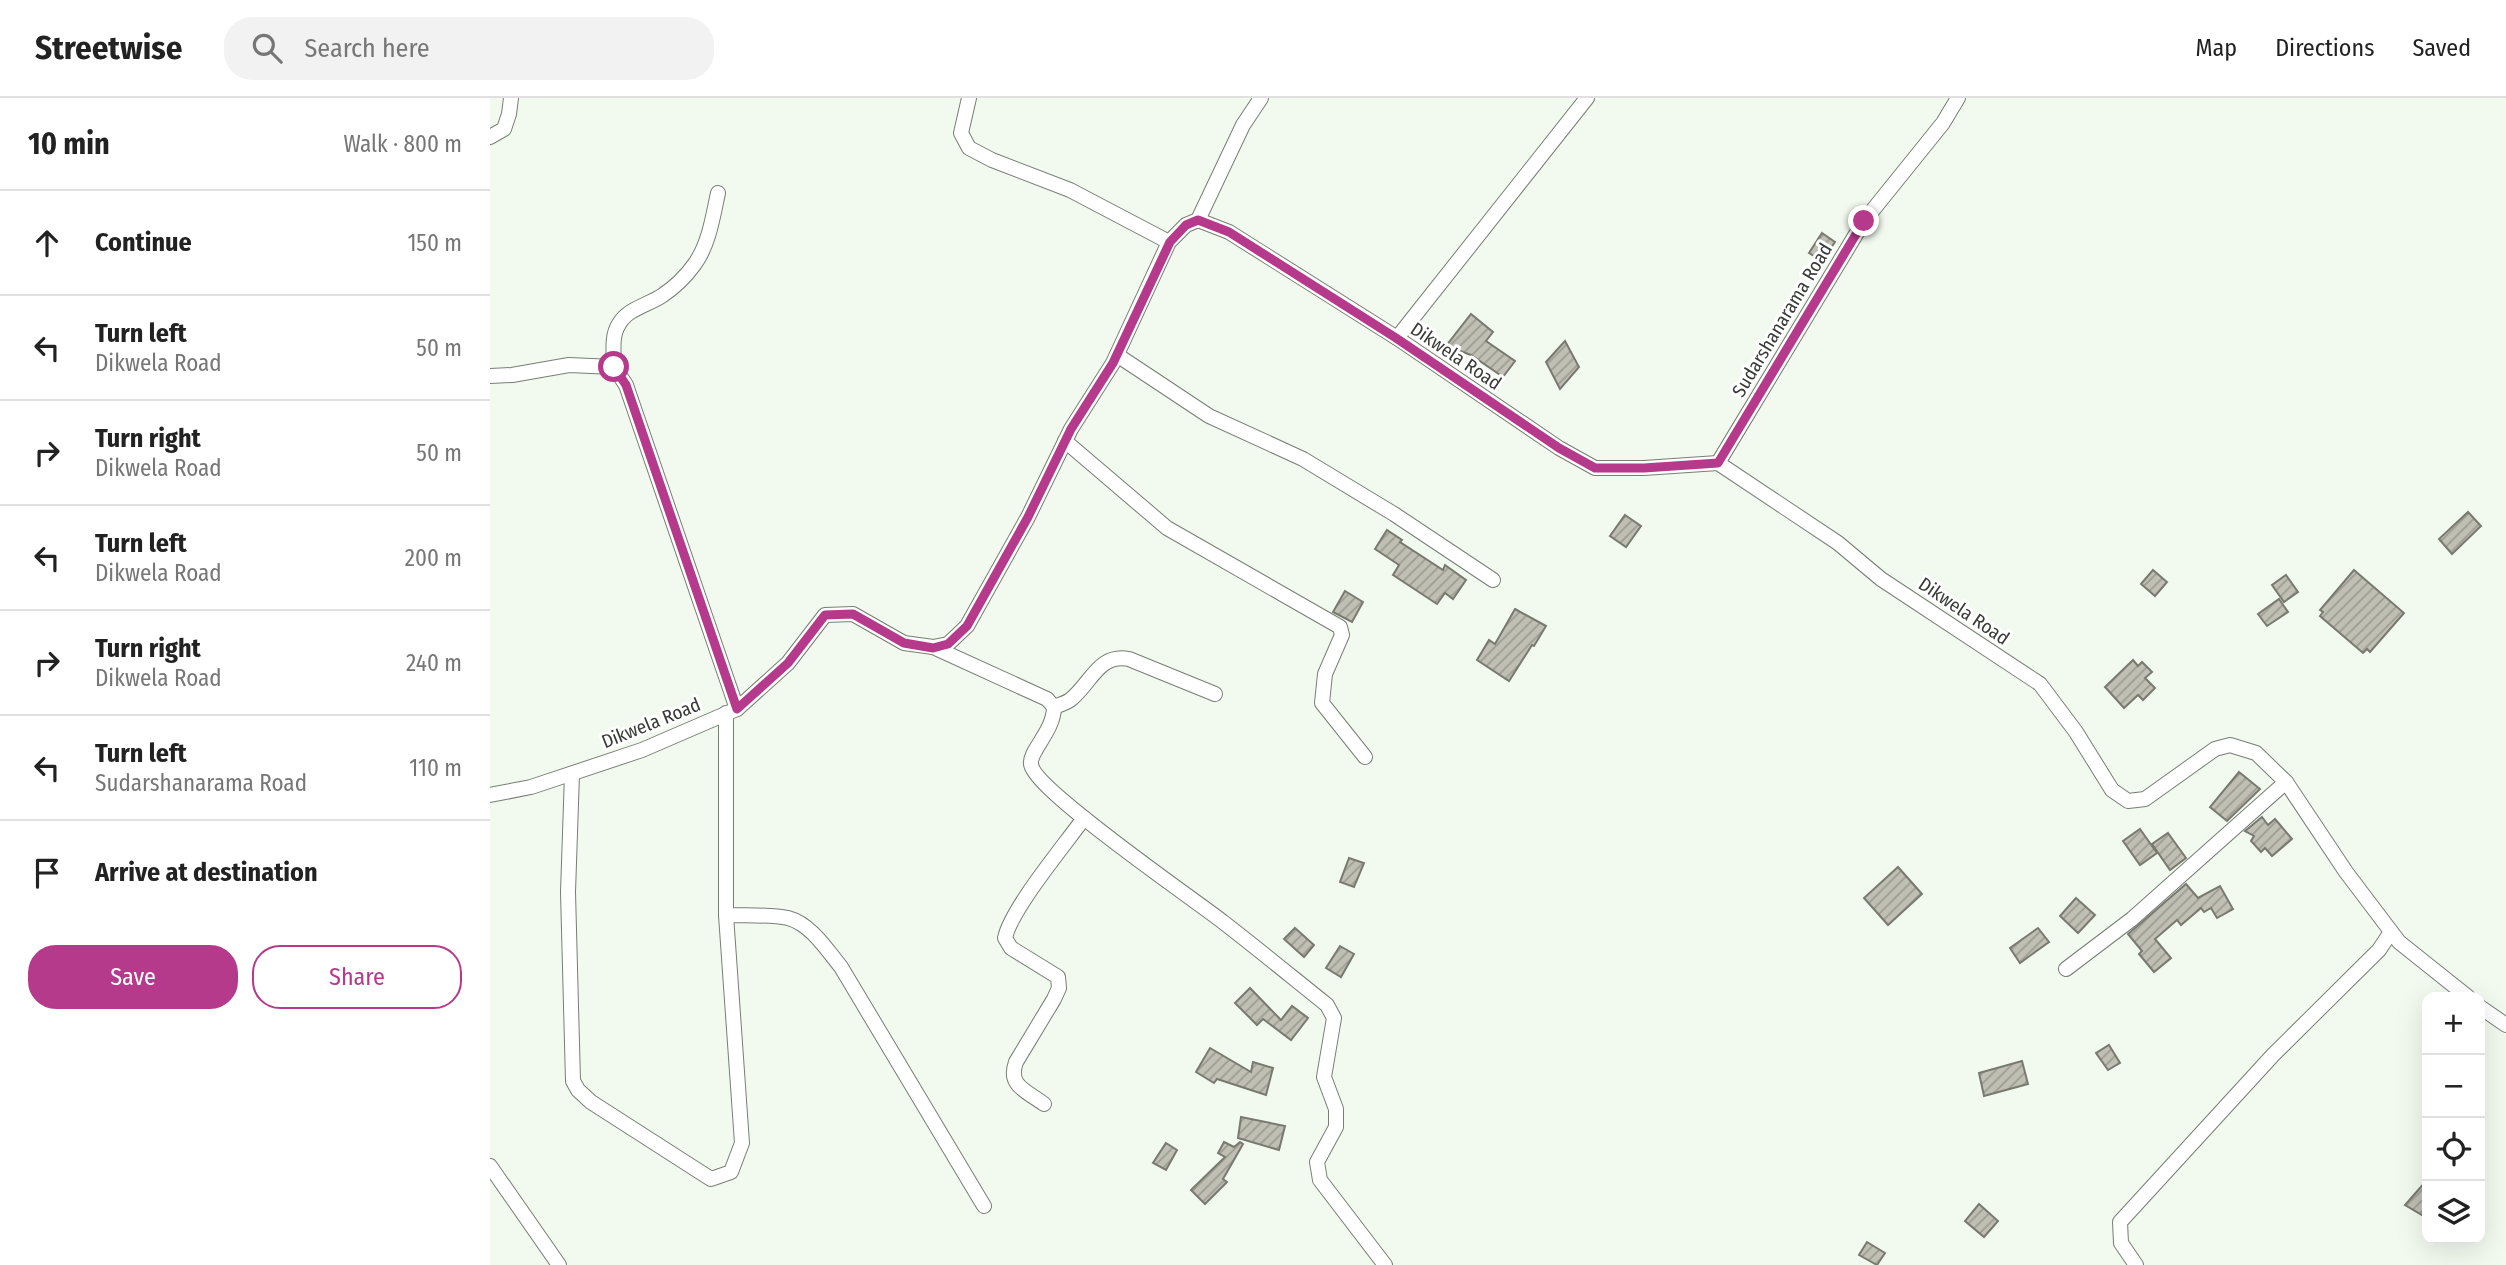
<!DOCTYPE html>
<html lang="en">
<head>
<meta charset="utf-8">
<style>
	body { margin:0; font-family:"Fira Sans Condensed",sans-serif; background:#f2f2f2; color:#222 }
	.controls { position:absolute; right:21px; bottom:21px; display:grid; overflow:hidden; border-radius:14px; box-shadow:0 7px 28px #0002 }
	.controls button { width:63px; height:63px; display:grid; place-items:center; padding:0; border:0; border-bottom:2px solid #e0e0e0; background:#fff; color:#222; font:35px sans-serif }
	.stop { position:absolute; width:21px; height:21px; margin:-16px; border:5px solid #b53a8b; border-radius:50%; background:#fff }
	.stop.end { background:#b53a8b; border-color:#fff; box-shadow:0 2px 7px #0008 }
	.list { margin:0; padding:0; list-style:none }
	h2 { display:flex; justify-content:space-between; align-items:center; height:91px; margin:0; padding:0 28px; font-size:30px }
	h2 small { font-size:23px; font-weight:400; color:#767676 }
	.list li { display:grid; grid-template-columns:46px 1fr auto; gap:21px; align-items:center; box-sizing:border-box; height:105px; padding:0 28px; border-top:2px solid #e0e0e0 }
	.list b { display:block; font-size:26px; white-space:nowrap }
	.list p { margin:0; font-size:23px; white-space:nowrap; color:#767676 }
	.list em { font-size:23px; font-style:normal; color:#767676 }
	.actions { display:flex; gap:14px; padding:21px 28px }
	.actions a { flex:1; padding:16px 0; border:2px solid #b53a8b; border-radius:28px; text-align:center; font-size:24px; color:#b53a8b }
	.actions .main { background:#b53a8b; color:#fff }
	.icon { flex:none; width:38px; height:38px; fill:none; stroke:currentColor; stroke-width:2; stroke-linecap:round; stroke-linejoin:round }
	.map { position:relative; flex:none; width:2016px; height:1167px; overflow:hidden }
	header { display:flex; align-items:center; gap:42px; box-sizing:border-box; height:98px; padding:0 35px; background:#fff; border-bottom:2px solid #e0e0e0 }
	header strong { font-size:33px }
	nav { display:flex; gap:38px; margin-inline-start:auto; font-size:24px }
	.search { width:490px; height:63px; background:#f2f2f2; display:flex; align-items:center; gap:18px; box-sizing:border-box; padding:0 24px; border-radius:28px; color:#767676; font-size:26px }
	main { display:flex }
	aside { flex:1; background:#fff }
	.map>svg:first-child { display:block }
</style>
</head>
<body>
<header>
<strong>Streetwise</strong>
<div class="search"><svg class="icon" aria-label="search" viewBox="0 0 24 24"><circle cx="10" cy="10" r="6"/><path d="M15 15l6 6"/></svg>Search here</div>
<nav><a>Map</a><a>Directions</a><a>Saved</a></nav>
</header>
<main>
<aside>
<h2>10 min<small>Walk · 800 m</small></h2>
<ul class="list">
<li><svg class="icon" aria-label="ahead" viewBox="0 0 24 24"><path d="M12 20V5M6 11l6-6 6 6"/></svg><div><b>Continue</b></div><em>150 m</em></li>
<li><svg class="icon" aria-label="left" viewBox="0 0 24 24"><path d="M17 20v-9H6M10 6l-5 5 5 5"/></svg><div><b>Turn left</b><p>Dikwela Road</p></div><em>50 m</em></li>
<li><svg class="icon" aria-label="right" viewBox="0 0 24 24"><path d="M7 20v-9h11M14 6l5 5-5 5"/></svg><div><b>Turn right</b><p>Dikwela Road</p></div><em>50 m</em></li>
<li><svg class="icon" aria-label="left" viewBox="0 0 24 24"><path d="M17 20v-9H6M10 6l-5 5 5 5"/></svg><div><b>Turn left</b><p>Dikwela Road</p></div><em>200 m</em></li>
<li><svg class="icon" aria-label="right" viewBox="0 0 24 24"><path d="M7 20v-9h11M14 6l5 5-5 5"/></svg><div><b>Turn right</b><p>Dikwela Road</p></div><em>240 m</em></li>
<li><svg class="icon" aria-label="left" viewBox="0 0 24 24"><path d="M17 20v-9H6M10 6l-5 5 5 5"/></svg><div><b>Turn left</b><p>Sudarshanarama Road</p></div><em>110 m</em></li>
<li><svg class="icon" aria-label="arrive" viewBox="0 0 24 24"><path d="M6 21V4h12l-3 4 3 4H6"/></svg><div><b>Arrive at destination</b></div></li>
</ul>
<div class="actions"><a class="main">Save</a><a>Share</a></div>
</aside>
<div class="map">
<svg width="2016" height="1167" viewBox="0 0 2016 1167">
	<defs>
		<pattern id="building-hatch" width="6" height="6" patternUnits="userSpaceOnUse" patternTransform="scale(1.75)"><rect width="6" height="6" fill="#bfbfb4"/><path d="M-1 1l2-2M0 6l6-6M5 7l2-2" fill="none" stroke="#9c9c93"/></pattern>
	</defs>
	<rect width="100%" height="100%" fill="#f2faf0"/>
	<g fill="url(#building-hatch)" stroke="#797a6f" stroke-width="2">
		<polygon points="1332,135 1345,144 1332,163 1319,155"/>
		<polygon points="981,216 1003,234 996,243 1025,263 1013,279 981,257 956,248"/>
		<polygon points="1075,243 1089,269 1070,291 1056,264"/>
		<polygon points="1978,414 1991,428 1962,456 1949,441"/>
		<polygon points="1135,417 1151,428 1136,449 1120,438"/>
		<polygon points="897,432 912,442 910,444 953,472 955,467 976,482 963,501 955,495 947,506 903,477 909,467 885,451"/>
		<polygon points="1663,472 1677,484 1665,498 1651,486"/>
		<polygon points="1864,472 1914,515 1880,554 1877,551 1873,555 1830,518 1833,514 1830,512"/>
		<polygon points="1796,477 1808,494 1794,504 1782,487"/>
		<polygon points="855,493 873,504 862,524 843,514"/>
		<polygon points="1789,501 1798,514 1777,528 1768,516"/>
		<polygon points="1025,511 1056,528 1044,548 1042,547 1019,583 987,562 999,542 1005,546"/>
		<polygon points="1643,562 1648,568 1652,564 1662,574 1655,580 1665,590 1653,602 1648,597 1634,610 1615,589"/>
		<polygon points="1749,674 1770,691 1737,723 1720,709"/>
		<polygon points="1772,719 1778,727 1785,721 1802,741 1782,758 1775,750 1771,754 1761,743 1764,738 1755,733"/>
		<polygon points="1650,731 1667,755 1650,767 1633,743"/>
		<polygon points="1678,735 1696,760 1680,772 1662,746"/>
		<polygon points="859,760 874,765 864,789 850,784"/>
		<polygon points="1408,769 1432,796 1398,827 1374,800"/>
		<polygon points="1696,786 1708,800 1730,788 1743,811 1727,820 1721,810 1714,814 1711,810 1691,827 1687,822 1665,841 1681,860 1664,874 1649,856 1652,853 1638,836"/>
		<polygon points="1586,800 1605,817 1588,835 1570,818"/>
		<polygon points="805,830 824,847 814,859 794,841"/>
		<polygon points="1548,830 1559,844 1530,865 1520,850"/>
		<polygon points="850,848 864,856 851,879 836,870"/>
		<polygon points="760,890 791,922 802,908 818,920 801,942 773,921 767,927 745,905"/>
		<polygon points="1619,947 1630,965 1618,972 1606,955"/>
		<polygon points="720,950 761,974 763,964 783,970 776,997 727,981 724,985 706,974"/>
		<polygon points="1532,963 1538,986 1494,998 1489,975"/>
		<polygon points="751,1019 795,1028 789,1052 748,1040"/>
		<polygon points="734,1044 744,1049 750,1044 753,1046 733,1081 737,1084 715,1106 701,1092 735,1059 728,1055"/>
		<polygon points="676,1045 687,1052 676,1072 663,1065"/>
		<polygon points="1937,1082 1937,1120 1915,1107"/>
		<polygon points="1489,1106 1508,1123 1494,1139 1475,1123"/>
		<polygon points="1377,1144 1395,1155 1387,1167 1369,1157"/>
	</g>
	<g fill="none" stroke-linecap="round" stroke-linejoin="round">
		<g stroke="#777e75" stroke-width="16">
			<g id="minor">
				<polyline points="479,0 471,35 479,50 502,62 580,92 679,144"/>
				<polyline points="0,39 14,31 19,16 21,0"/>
				<polyline points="708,122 753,27 771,0"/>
				<polyline points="907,240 1097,0"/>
				<polyline points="627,257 719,318 813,361 904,416 1003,482"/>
				<path d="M 124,269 C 124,255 121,238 129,226 C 138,210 159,207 173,197 C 185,189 196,178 204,167 C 219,147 223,118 228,95"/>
				<polyline points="0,278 22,277 79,267 124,269 136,287 247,611"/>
				<polyline points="575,343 677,430 850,529 852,537 835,576 832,605 875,659"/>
				<polyline points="1228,365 1374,123 1453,25 1468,0"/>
				<path d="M 443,549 L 557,601 L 564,609 C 564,633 539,653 541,666 C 543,691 705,802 733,824 C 768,851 802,879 837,907 L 844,920 L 834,979 L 846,1011 L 846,1029 L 827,1064 L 830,1082 L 895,1167"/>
				<path d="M 564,609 C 569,607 576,605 580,602 C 601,586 608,555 639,561 L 725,596"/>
				<polyline points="82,676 78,794 83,983 88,992 101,1004 221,1081 241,1074 252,1045 236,817 236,615"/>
				<polyline points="0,697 41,689 152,652 247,611 298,565 335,517 363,516 414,545 443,549 458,546 477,528 538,419 581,331 623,265 679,144 696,127 708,122 739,134 907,240 1069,350 1105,370 1154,370 1228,365 1348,445 1391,481 1550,586 1586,634 1622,692 1638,703 1655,701 1725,651 1740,647 1766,655 1796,684 1856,774 1909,844 1978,899"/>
				<path d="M 236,817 C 256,818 279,816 298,820 C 321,826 337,852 351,869 L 494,1108"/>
				<polyline points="1576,871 1642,821 1796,684"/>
				<polyline points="1990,909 2016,927"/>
				<path d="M 554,1006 C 537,993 517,988 526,964 L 564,901 L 569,890 L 568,879 L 521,850 L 515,840 C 521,811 574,748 594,720"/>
				<polyline points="0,1068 69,1167"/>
				<polyline points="1646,1167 1631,1145 1630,1124 1783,957 1889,852 1901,834"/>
			</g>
		</g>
		<use href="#minor" stroke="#fff" stroke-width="14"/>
	</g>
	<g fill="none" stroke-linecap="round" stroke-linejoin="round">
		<polyline stroke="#b53a8b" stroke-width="9" points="124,269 136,287 247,611 298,565 335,517 363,516 414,545 443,550 458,546 477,528 538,419 581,331 623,265 680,144 696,127 708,122 739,134 906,240 1069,350 1105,370 1154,370 1228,365 1374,123"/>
	</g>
	<g text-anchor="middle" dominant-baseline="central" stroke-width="6" stroke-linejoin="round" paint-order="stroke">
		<g font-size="19" fill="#383b37" stroke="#fff">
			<text transform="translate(1292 222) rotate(-59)">Sudarshanarama Road</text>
			<text transform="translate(966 258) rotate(34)">Dikwela Road</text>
			<text transform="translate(1474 513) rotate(34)">Dikwela Road</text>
			<text transform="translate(161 625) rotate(-22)">Dikwela Road</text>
		</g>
	</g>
</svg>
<div class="controls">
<button>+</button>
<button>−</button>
<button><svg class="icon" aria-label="locate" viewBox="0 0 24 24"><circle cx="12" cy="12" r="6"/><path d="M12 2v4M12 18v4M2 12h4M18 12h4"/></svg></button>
<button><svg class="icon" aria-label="layers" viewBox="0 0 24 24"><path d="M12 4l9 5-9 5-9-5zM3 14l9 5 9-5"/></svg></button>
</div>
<div class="stop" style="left:124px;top:269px"></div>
<div class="stop end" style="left:1374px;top:123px"></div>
</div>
</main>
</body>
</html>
